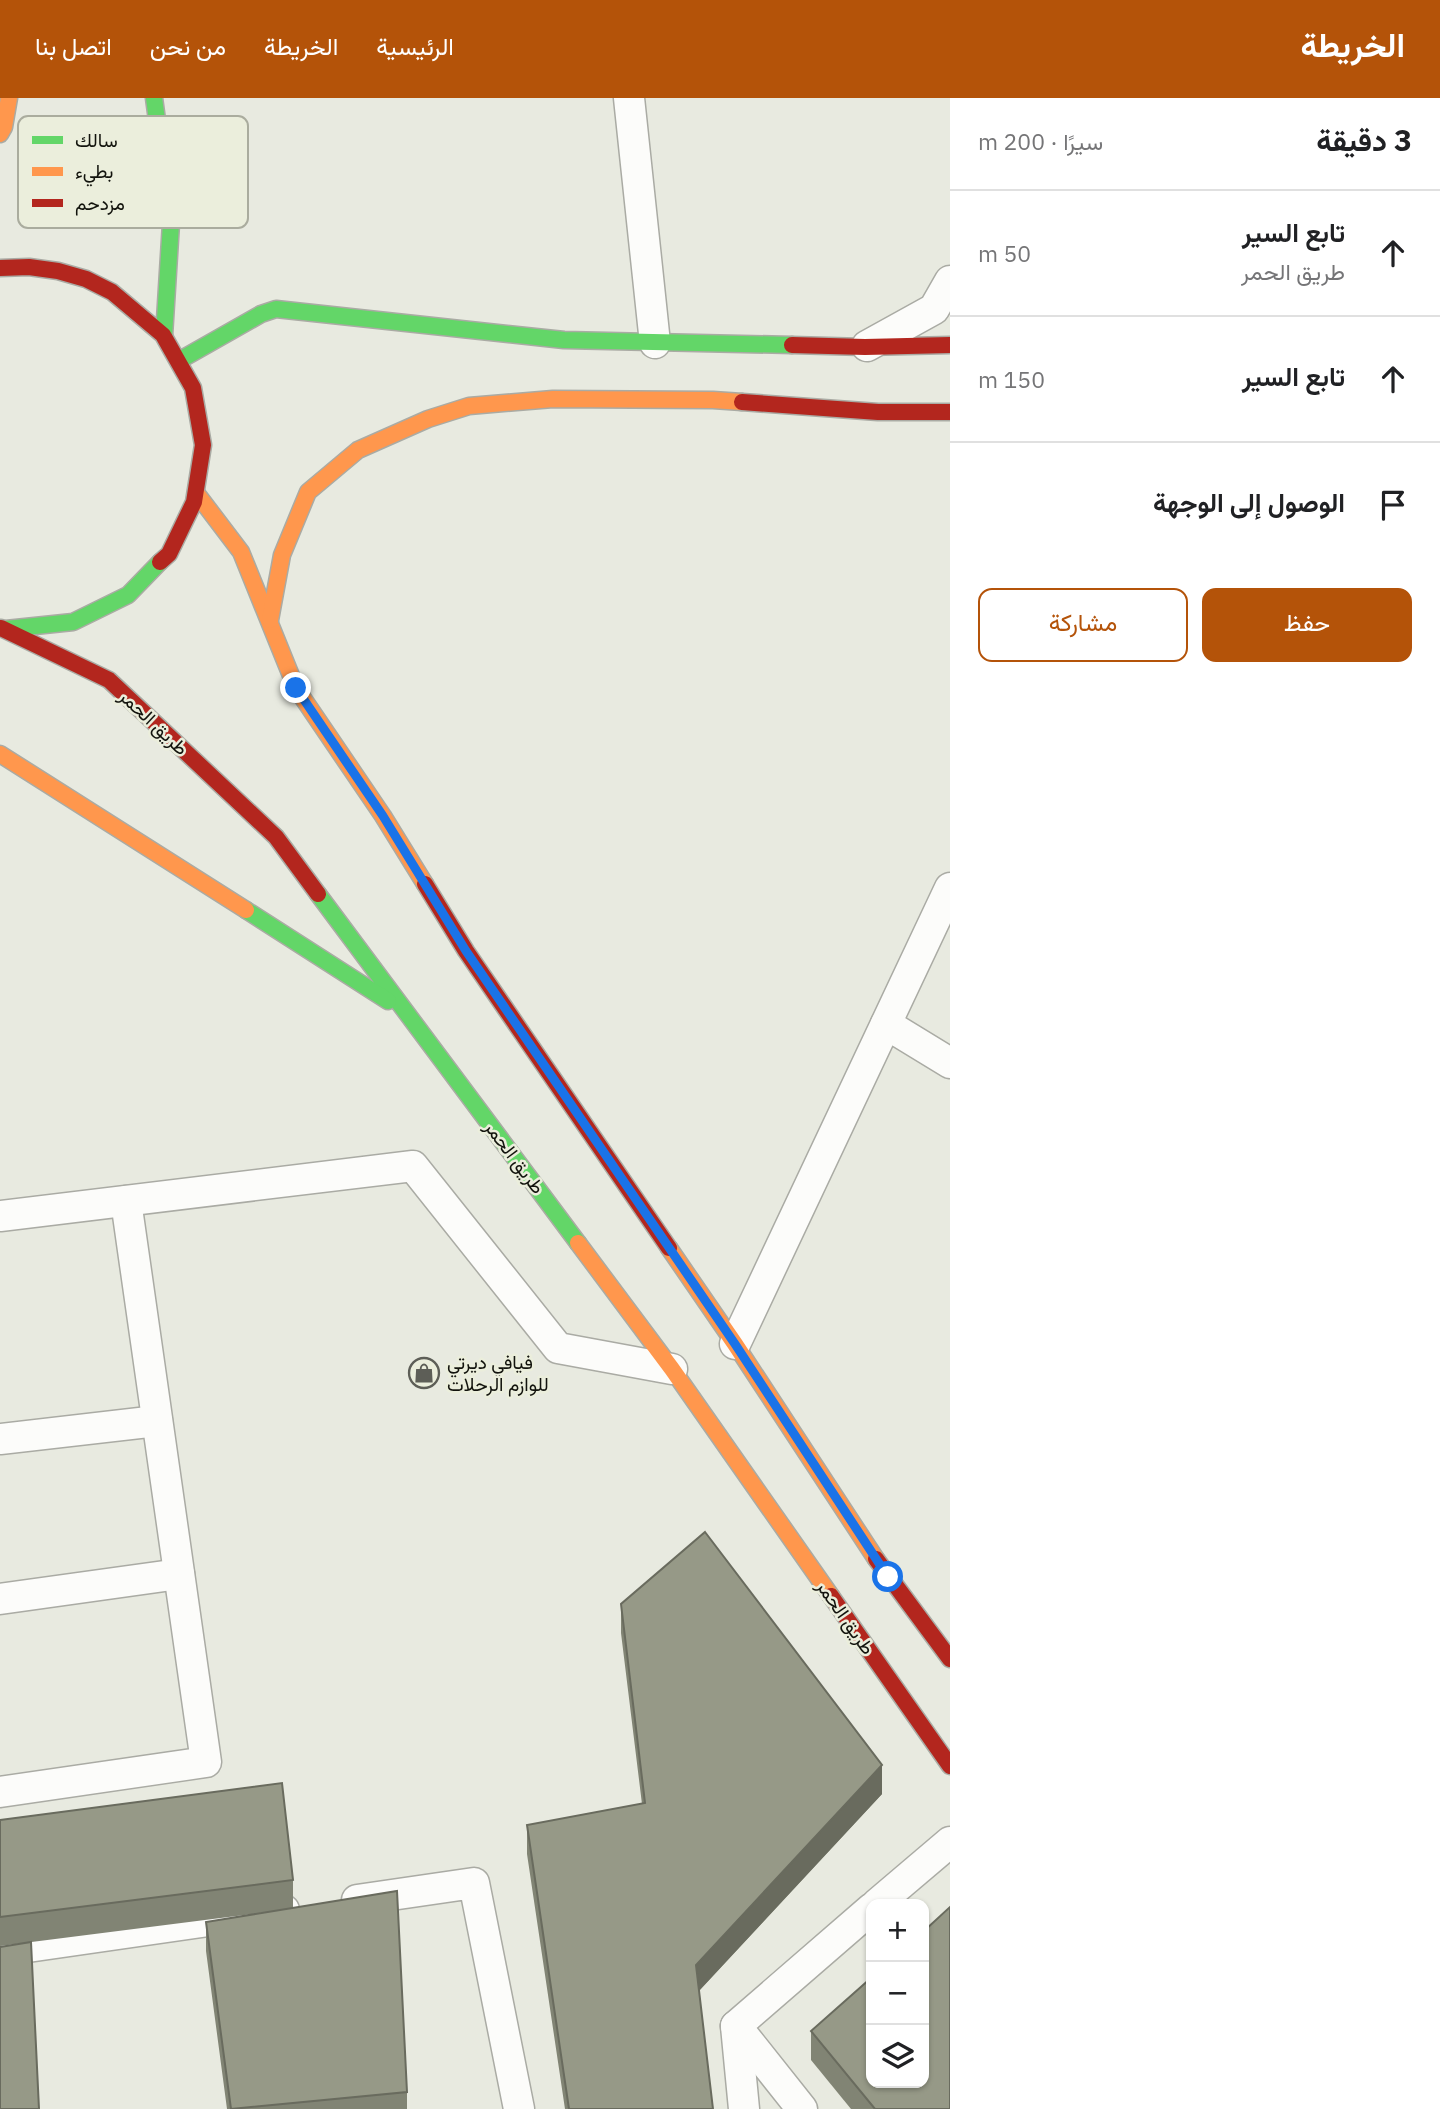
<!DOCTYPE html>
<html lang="ar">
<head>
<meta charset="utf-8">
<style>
	body { margin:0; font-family:"IBM Plex Sans",Vazirmatn,sans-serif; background:#f2f2f2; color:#202124; direction:rtl }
	.controls { position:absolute; right:21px; bottom:21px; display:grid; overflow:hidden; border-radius:14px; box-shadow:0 2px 5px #0004 }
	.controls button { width:63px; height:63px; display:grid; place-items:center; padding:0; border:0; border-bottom:2px solid #e0e0e0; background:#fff; color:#202124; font:35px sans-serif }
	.stop { position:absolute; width:21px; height:21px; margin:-16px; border:5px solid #1a73e8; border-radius:50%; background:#fff }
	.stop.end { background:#1a73e8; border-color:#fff; box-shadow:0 2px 7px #0008 }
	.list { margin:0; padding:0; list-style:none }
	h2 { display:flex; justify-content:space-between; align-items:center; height:91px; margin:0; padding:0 28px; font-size:30px }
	h2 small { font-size:23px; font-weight:400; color:#757577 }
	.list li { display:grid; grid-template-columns:46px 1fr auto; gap:21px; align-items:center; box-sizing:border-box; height:126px; padding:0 28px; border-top:2px solid #e0e0e0 }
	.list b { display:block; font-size:26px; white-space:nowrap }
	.list p { margin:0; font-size:23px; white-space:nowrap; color:#757577 }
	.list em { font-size:23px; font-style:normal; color:#757577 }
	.actions { display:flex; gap:14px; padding:21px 28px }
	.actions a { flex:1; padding:16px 0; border:2px solid #b45309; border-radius:14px; text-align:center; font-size:24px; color:#b45309 }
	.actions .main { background:#b45309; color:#fff }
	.icon { flex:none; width:38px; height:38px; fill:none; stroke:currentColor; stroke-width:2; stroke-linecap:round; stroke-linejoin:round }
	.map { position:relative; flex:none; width:950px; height:2011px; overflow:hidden; direction:ltr }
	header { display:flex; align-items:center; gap:42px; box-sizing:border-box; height:98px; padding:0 35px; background:#b45309; color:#fff }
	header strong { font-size:33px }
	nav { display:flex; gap:38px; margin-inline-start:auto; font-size:24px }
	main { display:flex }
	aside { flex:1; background:#fff }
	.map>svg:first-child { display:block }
</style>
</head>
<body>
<header>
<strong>الخريطة</strong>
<nav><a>الرئيسية</a><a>الخريطة</a><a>من نحن</a><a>اتصل بنا</a></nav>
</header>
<main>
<aside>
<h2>3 دقيقة<small>سيرًا · 200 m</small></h2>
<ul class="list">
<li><svg class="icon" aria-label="ahead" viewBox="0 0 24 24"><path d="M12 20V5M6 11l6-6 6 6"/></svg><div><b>تابع السير</b><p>طريق الحمر</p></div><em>50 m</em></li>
<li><svg class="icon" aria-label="ahead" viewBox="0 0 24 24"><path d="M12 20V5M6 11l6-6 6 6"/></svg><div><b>تابع السير</b></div><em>150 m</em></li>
<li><svg class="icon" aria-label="arrive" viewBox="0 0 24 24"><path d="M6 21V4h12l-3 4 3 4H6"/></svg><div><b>الوصول إلى الوجهة</b></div></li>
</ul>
<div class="actions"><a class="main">حفظ</a><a>مشاركة</a></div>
</aside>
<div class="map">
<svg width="950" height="2011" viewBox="0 0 950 2011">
	<rect width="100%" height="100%" fill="#e8eae0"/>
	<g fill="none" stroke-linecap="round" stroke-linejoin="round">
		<g stroke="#aaaba4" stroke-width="33">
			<g id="street">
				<polyline points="629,0 655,245"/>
				<polyline points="867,248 934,211 950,183"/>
				<polyline points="886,926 950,965"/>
				<polyline points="0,1118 413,1068 558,1250 672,1271"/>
				<polyline points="735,1246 950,790"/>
				<polyline points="0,1341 157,1323"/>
				<polyline points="0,1501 179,1476"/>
				<polyline points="0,1694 206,1664 126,1103"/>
				<polyline points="357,1802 474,1785 519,2011"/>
				<polyline points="877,1806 950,1744"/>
				<polyline points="0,1853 284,1812"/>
				<polyline points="736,1928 744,2011"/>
				<polyline points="802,2011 736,1928 871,1811"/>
			</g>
		</g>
		<g stroke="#aaaba4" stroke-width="19">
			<g id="fast">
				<polyline points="154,0 171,125 164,238"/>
				<polyline points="180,262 261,216 276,211 564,242 792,247"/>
				<polyline points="6,531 73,524 128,497 160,464"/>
				<polyline points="318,796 578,1145"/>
				<polyline points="246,812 388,903"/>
			</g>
		</g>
		<g stroke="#aaaba4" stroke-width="19">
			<g id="slow">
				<polyline points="0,36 4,29 9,0"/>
				<polyline points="197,396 241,454 296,590 383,718 425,786"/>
				<polyline points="270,522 282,457 308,394 358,352 428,321 469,308 553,301 713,302 742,304"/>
				<polyline points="0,656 246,812"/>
				<polyline points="578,1145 672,1271 831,1498"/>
				<polyline points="669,1150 735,1246 876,1461"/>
			</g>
		</g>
		<g stroke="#aaaba4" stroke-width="19">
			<g id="jam">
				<polyline points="0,170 29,169 58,173 86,181 112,194 163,237 193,290 203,347 194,404 169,456 160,464"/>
				<polyline points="792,247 865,249 950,247"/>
				<polyline points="742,304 878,314 950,314"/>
				<polyline points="1,530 109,582 276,739 318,796"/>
				<polyline points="425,786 466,853 669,1150"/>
				<polyline points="876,1461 950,1561"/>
				<polyline points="831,1498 950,1668"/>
			</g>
		</g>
		<use href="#street" stroke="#fcfcfa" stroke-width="30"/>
		<use href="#fast" stroke="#63d668" stroke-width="16"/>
		<use href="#slow" stroke="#ff974d" stroke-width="16"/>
		<use href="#jam" stroke="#b3261e" stroke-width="16"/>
	</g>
	<g fill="#818474">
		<polygon points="621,1506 882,1696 699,1893 713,2011 565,2011 527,1756 527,1727 642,1706 621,1535"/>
		<polygon points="0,1722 293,1782 293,1810 407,1994 407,2011 227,2011 206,1853 206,1824 267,1814 0,1848"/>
		<polygon points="811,1933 950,2011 851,2011 811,1962"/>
	</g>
	<polygon fill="#696b5e" points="882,1667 882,1696 696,1896 696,1867"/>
	<g fill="#969987" stroke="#696b5e" stroke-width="2">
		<polygon points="705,1434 882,1667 696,1867 713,2011 569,2011 527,1727 645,1705 621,1506"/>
		<polygon points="282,1685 293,1782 0,1819 0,1722"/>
		<polygon points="397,1793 407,1994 231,2011 206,1824"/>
		<polygon points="950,1809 950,2011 875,2011 811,1933 871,1880 871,1985 924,1985 924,1833"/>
		<polygon points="31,1844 39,2011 0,2011 0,1849"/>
	</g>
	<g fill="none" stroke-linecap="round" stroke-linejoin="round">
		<polyline stroke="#1a73e8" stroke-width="9" points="296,590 383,718 466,853 735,1246 888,1479"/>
	</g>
	<defs>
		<g id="shop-ring" transform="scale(1.575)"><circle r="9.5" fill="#ebeedc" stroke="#5d5e57" stroke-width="1.5"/><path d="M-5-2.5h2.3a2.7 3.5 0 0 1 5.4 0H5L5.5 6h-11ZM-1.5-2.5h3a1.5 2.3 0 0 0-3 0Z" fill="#5d5e57"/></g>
	</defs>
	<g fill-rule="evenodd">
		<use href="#shop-ring" x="424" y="1275"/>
	</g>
	<g text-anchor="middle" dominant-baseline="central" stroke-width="5" stroke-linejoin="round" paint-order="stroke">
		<g font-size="19" fill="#12130d" stroke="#ebeedc">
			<text transform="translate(154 624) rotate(43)">طريق الحمر</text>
			<text transform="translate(515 1059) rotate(53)">طريق الحمر</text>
			<text transform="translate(846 1519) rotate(55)">طريق الحمر</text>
		</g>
		<g font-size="19" fill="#12130d" stroke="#ebeedc" text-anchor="start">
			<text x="447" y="1264">فيافي ديرتي<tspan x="447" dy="22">للوازم الرحلات</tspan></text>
		</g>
	</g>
	<rect x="18" y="18" width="230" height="112" rx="10" fill="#ebeedc" stroke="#aaac9e" stroke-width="2"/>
	<rect x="32" y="38" width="31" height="8" fill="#63d668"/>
	<rect x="32" y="69" width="31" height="9" fill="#ff974d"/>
	<rect x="32" y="101" width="31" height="8" fill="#b3261e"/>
	<g font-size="19" fill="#12130d">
		<text x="75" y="49">سالك</text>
		<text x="75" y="80">بطيء</text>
		<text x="75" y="112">مزدحم</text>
	</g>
</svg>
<div class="controls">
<button>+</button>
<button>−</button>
<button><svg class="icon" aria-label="layers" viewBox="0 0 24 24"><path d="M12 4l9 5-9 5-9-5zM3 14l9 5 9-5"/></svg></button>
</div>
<div class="stop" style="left:888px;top:1479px"></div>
<div class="stop end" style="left:296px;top:590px"></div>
</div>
</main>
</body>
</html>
